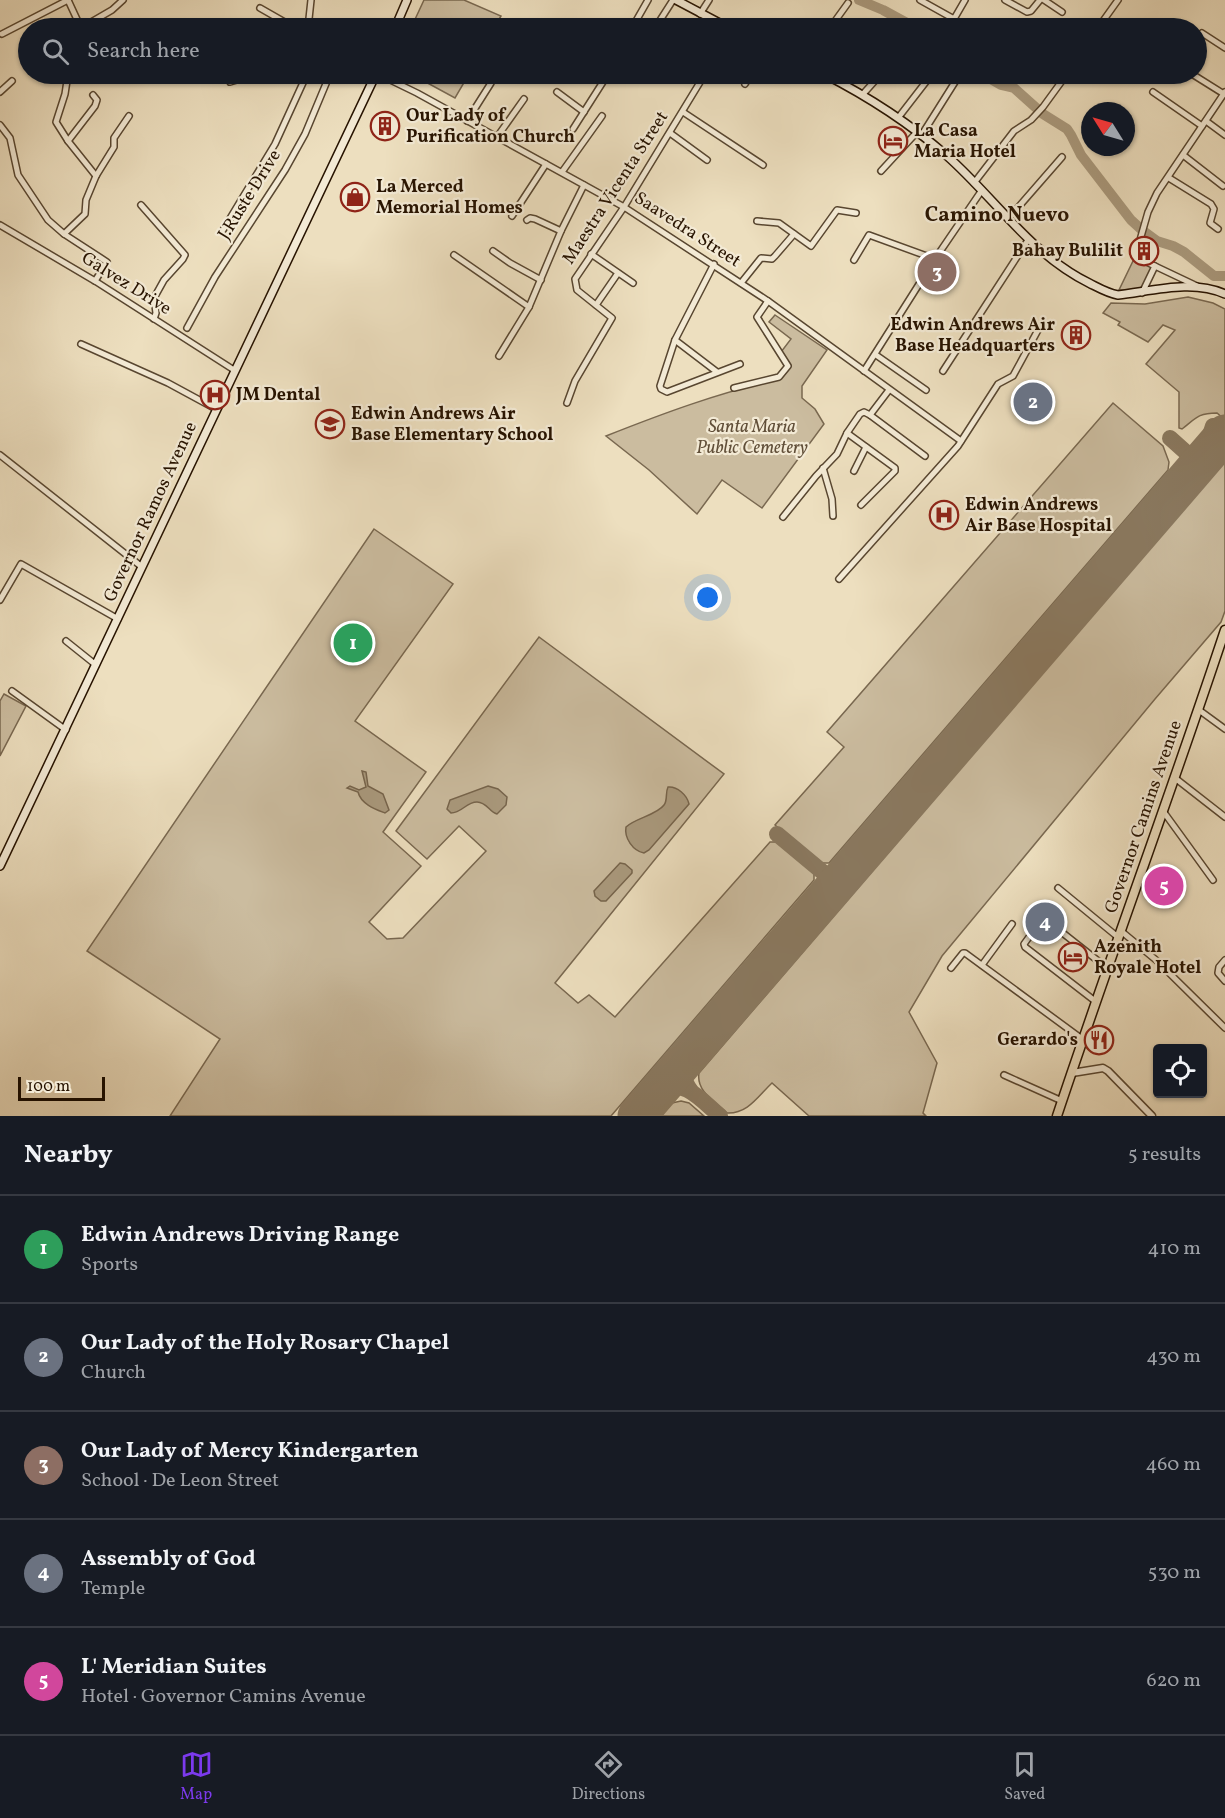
<!DOCTYPE html>
<html lang="en">
<head>
<meta charset="utf-8">
<style>
	body { margin:0; font-family:Vollkorn,serif; background:#242831; color:#f1f3f6 }
	.controls { position:absolute; right:18px; bottom:18px; display:grid; overflow:hidden; border-radius:6px; box-shadow:0 2px 4px #0004 }
	.controls button { width:54px; height:54px; display:grid; place-items:center; padding:0; border:0; border-bottom:2px solid #363941; background:#171b24; color:#f1f3f6; font:30px sans-serif }
	.compass { position:absolute; left:1081px; top:102px; width:54px; height:54px; border-radius:50%; background:#171b24; box-shadow:0 2px 4px #0004; rotate:307deg }
	.scale { position:absolute; left:18px; bottom:15px; width:87px; box-sizing:border-box; padding-left:6px; border:3px solid #271300; border-top:0; font-size:16px; line-height:21px; white-space:nowrap; color:#271300; -webkit-text-stroke:4px #f3ead5; paint-order:stroke }
	.you { position:absolute; left:708px; top:598px; width:21px; height:21px; margin:-15px; border:4px solid #fff; border-radius:50%; background:#1a73e8; box-shadow:0 0 0 9px #1a73e833 }
	.badge { display:grid; place-items:center; width:39px; height:39px; border-radius:50%; background:#7c3aed; color:#fff; font-size:20px; font-weight:700 }
	.pin { position:absolute; translate:-50% -50%; border:3px solid #fff; box-shadow:0 2px 6px #0006 }
	.list { margin:0; padding:0; list-style:none }
	h2 { display:flex; justify-content:space-between; align-items:center; height:78px; margin:0; padding:0 24px; font-size:26px }
	h2 small { font-size:20px; font-weight:400; color:#9ea1a6 }
	.list li { display:grid; grid-template-columns:39px 1fr auto; gap:18px; align-items:center; box-sizing:border-box; height:108px; padding:0 24px; border-top:2px solid #363941 }
	.list b { display:block; font-size:22px; white-space:nowrap }
	.list p { margin:0; font-size:20px; white-space:nowrap; color:#9ea1a6 }
	.list em { font-size:20px; font-style:normal; color:#9ea1a6 }
	.icon { flex:none; width:33px; height:33px; fill:none; stroke:currentColor; stroke-width:2; stroke-linecap:round; stroke-linejoin:round }
	.map { position:relative; flex:none; width:1225px; height:1116px; overflow:hidden }
	.search { position:absolute; background:#171b24; box-shadow:0 2px 4px #0004; left:18px; right:18px; top:18px; height:66px; display:flex; align-items:center; gap:15px; box-sizing:border-box; padding:0 21px; border-radius:33px; color:#9ea1a6; font-size:22px }
	.sheet { height:618px; background:#171b24 }
	nav { display:flex; justify-content:space-around; align-items:center; box-sizing:border-box; height:84px; border-top:2px solid #363941; background:#171b24; font-size:16px; color:#9ea1a6 }
	nav a { display:grid; justify-items:center; gap:3px }
	nav .on { color:#7c3aed }
	.map>svg:first-child { display:block }
</style>
</head>
<body>
<div class="map">
<svg width="1225" height="1116" viewBox="0 0 1225 1116">
	<rect width="100%" height="100%" fill="#eddfbf"/>
	<filter id="stains"><feTurbulence type="fractalNoise" baseFrequency=".00333" numOctaves="4"/><feColorMatrix values="0 0 0 0 .2 0 0 0 0 .09 0 0 0 0 .02 0 0 0 .5 -.17"/></filter>
	<radialGradient id="worn" r=".72"><stop offset=".6" stop-color="#630" stop-opacity="0"/><stop offset="1" stop-color="#630" stop-opacity=".3"/></radialGradient>
	<g fill="#cbbc9f" stroke="#796850" stroke-width="1.5">
		<polygon points="424,0 464,0 501,16 494,28 411,28"/>
		<polygon points="411,74 469,74 455,98"/>
		<polygon points="1134,259 1153,267 1142,289 1119,290"/>
		<path d="M 1188,297 L 1213,303 L 1225,309 L 1225,420 L 1217,413 C 1198,413 1196,418 1182,429 L 1179,428 L 1179,392 L 1146,364 L 1175,330 L 1163,325 L 1148,342 L 1118,325 L 1120,322 L 1103,313 L 1111,303 L 1145,304 Z"/>
		<path d="M 775,315 L 827,350 L 802,386 L 802,398 L 815,409 L 824,424 L 762,508 L 722,480 L 697,514 L 649,470 L 606,436 C 664,413 718,393 780,379 L 789,366 L 781,352 L 791,339 L 769,322 Z"/>
		<polygon points="1113,403 1163,446 1169,462 1168,470 829,863 819,863 775,825 844,747 827,732"/>
		<path d="M 1225,460 L 1225,611 L 1221,622 L 1155,699 L 942,956 L 909,1012 L 937,1063 L 923,1113 L 926,1116 L 809,1116 L 772,1083 C 758,1096 748,1114 727,1113 C 714,1101 696,1091 699,1073 Z"/>
		<polygon points="374,529 453,584 355,721 426,772 383,832 421,866 369,922 387,939 403,938 486,851 459,826 427,859 396,831 539,637 724,774 555,983 578,1003 589,995 615,1017 770,842 778,842 814,873 814,880 611,1116 170,1116 220,1039 87,951"/>
		<polygon points="4,694 26,706 0,756 0,701"/>
		<polygon points="681,1101 689,1103 704,1116 661,1116 672,1103"/>
	</g>
	<g fill="#aa9a7e" stroke="#76644c" stroke-width="1.5">
		<path d="M 362,771 L 366,772 L 368,786 L 383,794 L 389,810 L 385,813 C 375,809 361,804 358,792 L 347,788 L 350,786 L 359,790 L 366,787 Z"/>
		<path d="M 488,786 L 498,789 L 507,797 L 506,805 L 497,814 C 489,812 487,802 477,802 C 466,802 462,813 451,813 L 447,809 L 450,800 Z"/>
		<path d="M 668,787 C 677,786 687,795 689,804 L 649,850 L 644,853 C 633,851 624,838 626,827 C 635,818 657,815 664,805 C 668,800 665,793 668,787 Z"/>
		<polygon points="620,863 625,864 632,870 632,873 606,901 601,901 595,896 594,891"/>
	</g>
	<g fill="none" stroke-linecap="round" stroke-linejoin="round">
		<g stroke="#aa9a7e" stroke-width="10">
			<polyline points="859,0 883,10 916,28"/>
			<polyline points="982,74 1001,85 1014,88 1043,114 1067,129 1071,135 1081,155 1131,220 1142,230 1157,241 1173,246 1184,252 1214,276 1225,276"/>
		</g>
		<g stroke="#8a7960" stroke-width="16">
			<polyline points="1170,438 1199,464"/>
			<polyline points="1207,454 1225,449"/>
			<polyline points="1202,460 1213,426 1219,427 1225,433"/>
			<polyline points="777,834 837,884"/>
			<path d="M 687,1057 C 681,1071 682,1079 691,1091"/>
			<path d="M 660,1089 C 685,1078 702,1101 720,1116"/>
		</g>
		<polyline stroke="#8a7960" stroke-width="39" points="637,1116 1225,434"/>
		<g stroke="#584630" stroke-width="8">
			<g id="minor">
				<polyline points="68,0 81,28"/>
				<polyline points="920,0 954,19 961,28"/>
				<polyline points="1005,0 1027,12 1031,11 1040,0"/>
				<polyline points="1044,0 1062,12"/>
				<polyline points="260,8 295,28"/>
				<polyline points="700,14 709,0"/>
				<polyline points="954,19 965,0"/>
				<polyline points="657,25 673,0"/>
				<polyline points="81,28 112,10 123,0"/>
				<polyline points="237,28 238,28"/>
				<polyline points="308,28 311,0"/>
				<polyline points="632,28 648,0"/>
				<polyline points="830,28 848,3"/>
				<polyline points="1098,28 1118,0"/>
				<polyline points="1202,33 1225,48"/>
				<polyline points="2,34 68,0"/>
				<polyline points="68,74 65,94 56,122 68,141 96,176"/>
				<polyline points="378,74 417,93 624,207 768,301 961,441"/>
				<polyline points="1192,74 1224,94"/>
				<polyline points="230,82 257,74"/>
				<polyline points="840,82 847,74"/>
				<polyline points="745,84 751,74"/>
				<polyline points="0,92 12,81"/>
				<polyline points="557,92 584,112"/>
				<polyline points="1153,92 1202,126"/>
				<polyline points="863,94 881,74"/>
				<polyline points="683,112 763,165"/>
				<polyline points="898,118 932,74"/>
				<polyline points="467,121 491,83"/>
				<polyline points="1206,121 1225,135"/>
				<polyline points="0,125 10,138 18,175 48,220 64,234 107,262 95,281"/>
				<polyline points="573,129 608,74"/>
				<polyline points="670,133 707,160"/>
				<polyline points="921,136 960,74"/>
				<polyline points="497,137 524,99"/>
				<polyline points="68,141 95,106 97,100 93,95"/>
				<polyline points="1183,155 1223,186"/>
				<polyline points="881,171 917,132"/>
				<polyline points="562,172 602,116"/>
				<polyline points="1169,178 1211,204 1214,209 1210,223 1218,229"/>
				<polyline points="974,183 1014,131 1031,120 1043,107 1067,74"/>
				<polyline points="141,205 185,255 183,259 164,280 154,298 156,313 154,319"/>
				<polyline points="512,216 546,164"/>
				<polyline points="1008,219 1062,157"/>
				<polyline points="527,220 530,218 535,219 561,231"/>
				<polyline points="757,221 779,223 811,246 837,210 856,213"/>
				<polyline points="0,225 95,281 234,370"/>
				<polyline points="223,230 275,144 307,74"/>
				<polyline points="64,234 85,214 86,200 96,176 114,147 114,138 129,116"/>
				<polyline points="493,251 510,263 541,280"/>
				<polyline points="591,254 633,283"/>
				<polyline points="454,255 529,307"/>
				<polyline points="854,260 869,235 935,259"/>
				<polyline points="714,264 675,340 660,386 661,389 667,392 740,364"/>
				<polyline points="741,283 761,258 772,259 775,256 794,234"/>
				<polyline points="1197,286 1138,258 1136,254 1148,212 1157,193 1225,92"/>
				<polyline points="1142,293 1155,266"/>
				<polyline points="596,305 618,273"/>
				<polyline points="187,328 215,277 285,170 305,134 330,74"/>
				<polyline points="675,340 717,372"/>
				<polyline points="81,344 168,383 216,409"/>
				<polyline points="876,355 926,390"/>
				<polyline points="499,356 529,307 561,231 584,185"/>
				<polyline points="864,371 935,259 982,190"/>
				<polyline points="943,371 1028,240"/>
				<polyline points="734,388 779,377 788,366 757,317 768,301"/>
				<polyline points="567,403 575,381 612,318 577,290 575,279 624,207 705,74"/>
				<polyline points="870,415 889,390"/>
				<polyline points="847,433 895,468 895,471 861,505"/>
				<polyline points="0,455 142,567"/>
				<polyline points="823,468 832,499 833,516"/>
				<polyline points="854,471 866,447"/>
				<polyline points="783,517 816,476 837,454 847,433 860,414 864,412 870,415 925,456"/>
				<polyline points="839,579 958,446 998,384 1013,376 1038,330"/>
				<polyline points="0,600 21,564 118,619"/>
				<polyline points="66,641 96,665"/>
				<polyline points="12,691 66,730"/>
				<polyline points="1199,710 1225,729"/>
				<polyline points="1175,778 1225,817"/>
				<polyline points="1163,811 1213,880"/>
				<polyline points="1058,888 1119,938"/>
				<polyline points="1035,911 1107,968"/>
				<polyline points="1043,918 1024,944 1025,947 1095,1001"/>
				<polyline points="1121,931 1156,960 1225,1028"/>
				<polyline points="1225,960 1219,967 1218,973 1225,981"/>
				<polyline points="982,965 1012,924"/>
				<polyline points="951,968 963,953 965,953 1082,1039"/>
				<polyline points="1004,1075 1062,1101"/>
			</g>
		</g>
		<g stroke="#584630" stroke-width="9">
			<polyline id="tertiary" points="1072,1073 1103,1068 1108,1071 1152,1116"/>
		</g>
		<g stroke="#271300" stroke-width="10">
			<g id="secondary">
				<polyline points="676,0 729,28"/>
				<polyline points="395,28 407,0"/>
				<path d="M 824,74 C 867,96 909,123 946,155 C 994,197 1030,254 1089,283 C 1099,288 1107,293 1118,295 C 1152,291 1193,279 1225,294"/>
				<polyline points="0,866 376,74"/>
			</g>
		</g>
		<g stroke="#271300" stroke-width="11">
			<path id="primary" d="M 1057,1116 C 1111,954 1171,793 1225,630"/>
		</g>
		<use href="#minor" stroke="#f3ead5" stroke-width="5"/>
		<use href="#tertiary" stroke="#f3ead5" stroke-width="6"/>
		<use href="#secondary" stroke="#f3ead5" stroke-width="7"/>
		<use href="#primary" stroke="#eddfbf" stroke-width="8"/>
	</g>
	<defs>
		<g id="building-ring" transform="scale(1.5)"><circle r="9.5" fill="#f3ead5" stroke="#8f2418" stroke-width="1.5"/><path d="M-4-6H4V6H1V3H-1V6H-4ZM-2.5-4.3h1.7v1.8h-1.7ZM.8-4.3h1.7v1.8H.8ZM-2.5-1h1.7V.8h-1.7ZM.8-1h1.7V.8H.8Z" fill="#8f2418"/></g>
		<g id="hotel-ring" transform="scale(1.5)"><circle r="9.5" fill="#f3ead5" stroke="#8f2418" stroke-width="1.5"/><path d="M-6-4.5h1.5V1H6V5H4.5V3h-9V5H-6ZM-4 0a1.8 1.8 0 1 1 3.6 0ZM.5 0V-2.5h3Q6-2.5 6 0Z" fill="#8f2418"/></g>
		<g id="shop-ring" transform="scale(1.5)"><circle r="9.5" fill="#f3ead5" stroke="#8f2418" stroke-width="1.5"/><path d="M-5-2.5h2.3a2.7 3.5 0 0 1 5.4 0H5L5.5 6h-11ZM-1.5-2.5h3a1.5 2.3 0 0 0-3 0Z" fill="#8f2418"/></g>
		<g id="hospital-ring" transform="scale(1.5)"><circle r="9.5" fill="#f3ead5" stroke="#8f2418" stroke-width="1.5"/><path d="M-5-5h3v3.5h4V-5h3V5h-3V1.5h-4V5h-3Z" fill="#8f2418"/></g>
		<g id="school-ring" transform="scale(1.5)"><circle r="9.5" fill="#f3ead5" stroke="#8f2418" stroke-width="1.5"/><path d="M0-5L7-2L0 1L-7-2ZM-4 1L0 2.5L4 1V4Q0 6-4 4Z" fill="#8f2418"/></g>
		<g id="restaurant-ring" transform="scale(1.5)"><circle r="9.5" fill="#f3ead5" stroke="#8f2418" stroke-width="1.5"/><path d="M-5-6h1v4h1v-4h1v4h1v-4h1v5L-1.5 .5V6h-2V.5L-5-1ZM5-6V6H3V1.5H1.5Q1.5-4 5-6Z" fill="#8f2418"/></g>
	</defs>
	<g fill-rule="evenodd">
		<use href="#building-ring" x="385" y="126"/>
		<use href="#hotel-ring" x="893" y="141"/>
		<use href="#shop-ring" x="355" y="197"/>
		<use href="#building-ring" x="1144" y="251"/>
		<use href="#building-ring" x="1076" y="335"/>
		<use href="#hospital-ring" x="215" y="395"/>
		<use href="#school-ring" x="330" y="424"/>
		<use href="#hospital-ring" x="944" y="515"/>
		<use href="#hotel-ring" x="1073" y="957"/>
		<use href="#restaurant-ring" x="1099" y="1040"/>
	</g>
	<g text-anchor="middle" dominant-baseline="central" stroke-width="4.5" stroke-linejoin="round" paint-order="stroke">
		<g font-size="18" font-weight="bold" fill="#271300" stroke="#f3ead5" text-anchor="start">
			<text x="406" y="116">Our Lady of<tspan x="406" dy="21">Purification Church</tspan></text>
			<text x="914" y="131">La Casa<tspan x="914" dy="21">Maria Hotel</tspan></text>
			<text x="376" y="187">La Merced<tspan x="376" dy="21">Memorial Homes</tspan></text>
			<text x="1123" y="251" text-anchor="end">Bahay Bulilit</text>
			<text x="1055" y="325" text-anchor="end">Edwin Andrews Air<tspan x="1055" dy="21">Base Headquarters</tspan></text>
			<text x="236" y="395">JM Dental</text>
			<text x="351" y="414">Edwin Andrews Air<tspan x="351" dy="21">Base Elementary School</tspan></text>
			<text x="965" y="505">Edwin Andrews<tspan x="965" dy="21">Air Base Hospital</tspan></text>
			<text x="1094" y="947">Azenith<tspan x="1094" dy="21">Royale Hotel</tspan></text>
			<text x="1078" y="1040" text-anchor="end">Gerardo's</text>
		</g>
		<g font-size="18" fill="#271300" stroke="#f3ead5">
			<text transform="translate(616 188) rotate(-57)">Maestra Vicenta Street</text>
			<text transform="translate(250 195) rotate(-58)">J.Ruste Drive</text>
			<text transform="translate(687 230) rotate(33)">Saavedra Street</text>
			<text transform="translate(126 284) rotate(32)">Galvez Drive</text>
			<text transform="translate(151 512) rotate(-65)">Governor Ramos Avenue</text>
			<text transform="translate(1144 817) rotate(-71)">Governor Camins Avenue</text>
		</g>
		<g font-size="18" font-style="italic" fill="#604e38" stroke="#f3ead5">
			<text x="752" y="427">Santa Maria<tspan x="752" dy="21">Public Cemetery</tspan></text>
		</g>
		<g font-size="21" font-weight="bold" fill="#271300" stroke="#f3ead5">
			<text x="997" y="215">Camino Nuevo</text>
		</g>
	</g>
	<rect width="100%" height="100%" filter="url(#stains)"/>
	<rect width="100%" height="100%" fill="url(#worn)"/>
</svg>
<div class="controls">
<button><svg class="icon" aria-label="locate" viewBox="0 0 24 24"><circle cx="12" cy="12" r="6"/><path d="M12 2v4M12 18v4M2 12h4M18 12h4"/></svg></button>
</div>
<svg class="compass" viewBox="-18 -18 36 36"><path d="M0-13l5 13h-10z" fill="#e53935"/><path d="M0 13l5-13h-10z" fill="#9ea1a6"/></svg>
<div class="scale">100 m</div>
<div class="you"></div>
<div class="pin badge" style="left:353px;top:643px;background:#2e9e5b">1</div>
<div class="pin badge" style="left:1033px;top:402px;background:#6b7280">2</div>
<div class="pin badge" style="left:937px;top:272px;background:#8d6e63">3</div>
<div class="pin badge" style="left:1045px;top:922px;background:#6b7280">4</div>
<div class="pin badge" style="left:1164px;top:886px;background:#d1479c">5</div>
<div class="search"><svg class="icon" aria-label="search" viewBox="0 0 24 24"><circle cx="10" cy="10" r="6"/><path d="M15 15l6 6"/></svg>Search here</div>
</div>
<section class="sheet">
<h2>Nearby<small>5 results</small></h2>
<ul class="list">
<li><span class="badge" style="background:#2e9e5b">1</span><div><b>Edwin Andrews Driving Range</b><p>Sports</p></div><em>410 m</em></li>
<li><span class="badge" style="background:#6b7280">2</span><div><b>Our Lady of the Holy Rosary Chapel</b><p>Church</p></div><em>430 m</em></li>
<li><span class="badge" style="background:#8d6e63">3</span><div><b>Our Lady of Mercy Kindergarten</b><p>School · De Leon Street</p></div><em>460 m</em></li>
<li><span class="badge" style="background:#6b7280">4</span><div><b>Assembly of God</b><p>Temple</p></div><em>530 m</em></li>
<li><span class="badge" style="background:#d1479c">5</span><div><b>L' Meridian Suites</b><p>Hotel · Governor Camins Avenue</p></div><em>620 m</em></li>
</ul>
</section>
<nav>
<a class="on"><svg class="icon" aria-label="map" viewBox="0 0 24 24"><path d="M3 6l6-2 6 2 6-2v14l-6 2-6-2-6 2zM9 4v14M15 6v14"/></svg>Map</a>
<a><svg class="icon" aria-label="directions" viewBox="0 0 24 24"><path d="M12 3l9 9-9 9-9-9zM9 14v-3h6M13 9l2 2-2 2"/></svg>Directions</a>
<a><svg class="icon" aria-label="saved" viewBox="0 0 24 24"><path d="M7 4h10v16l-5-4-5 4z"/></svg>Saved</a>
</nav>
</body>
</html>
